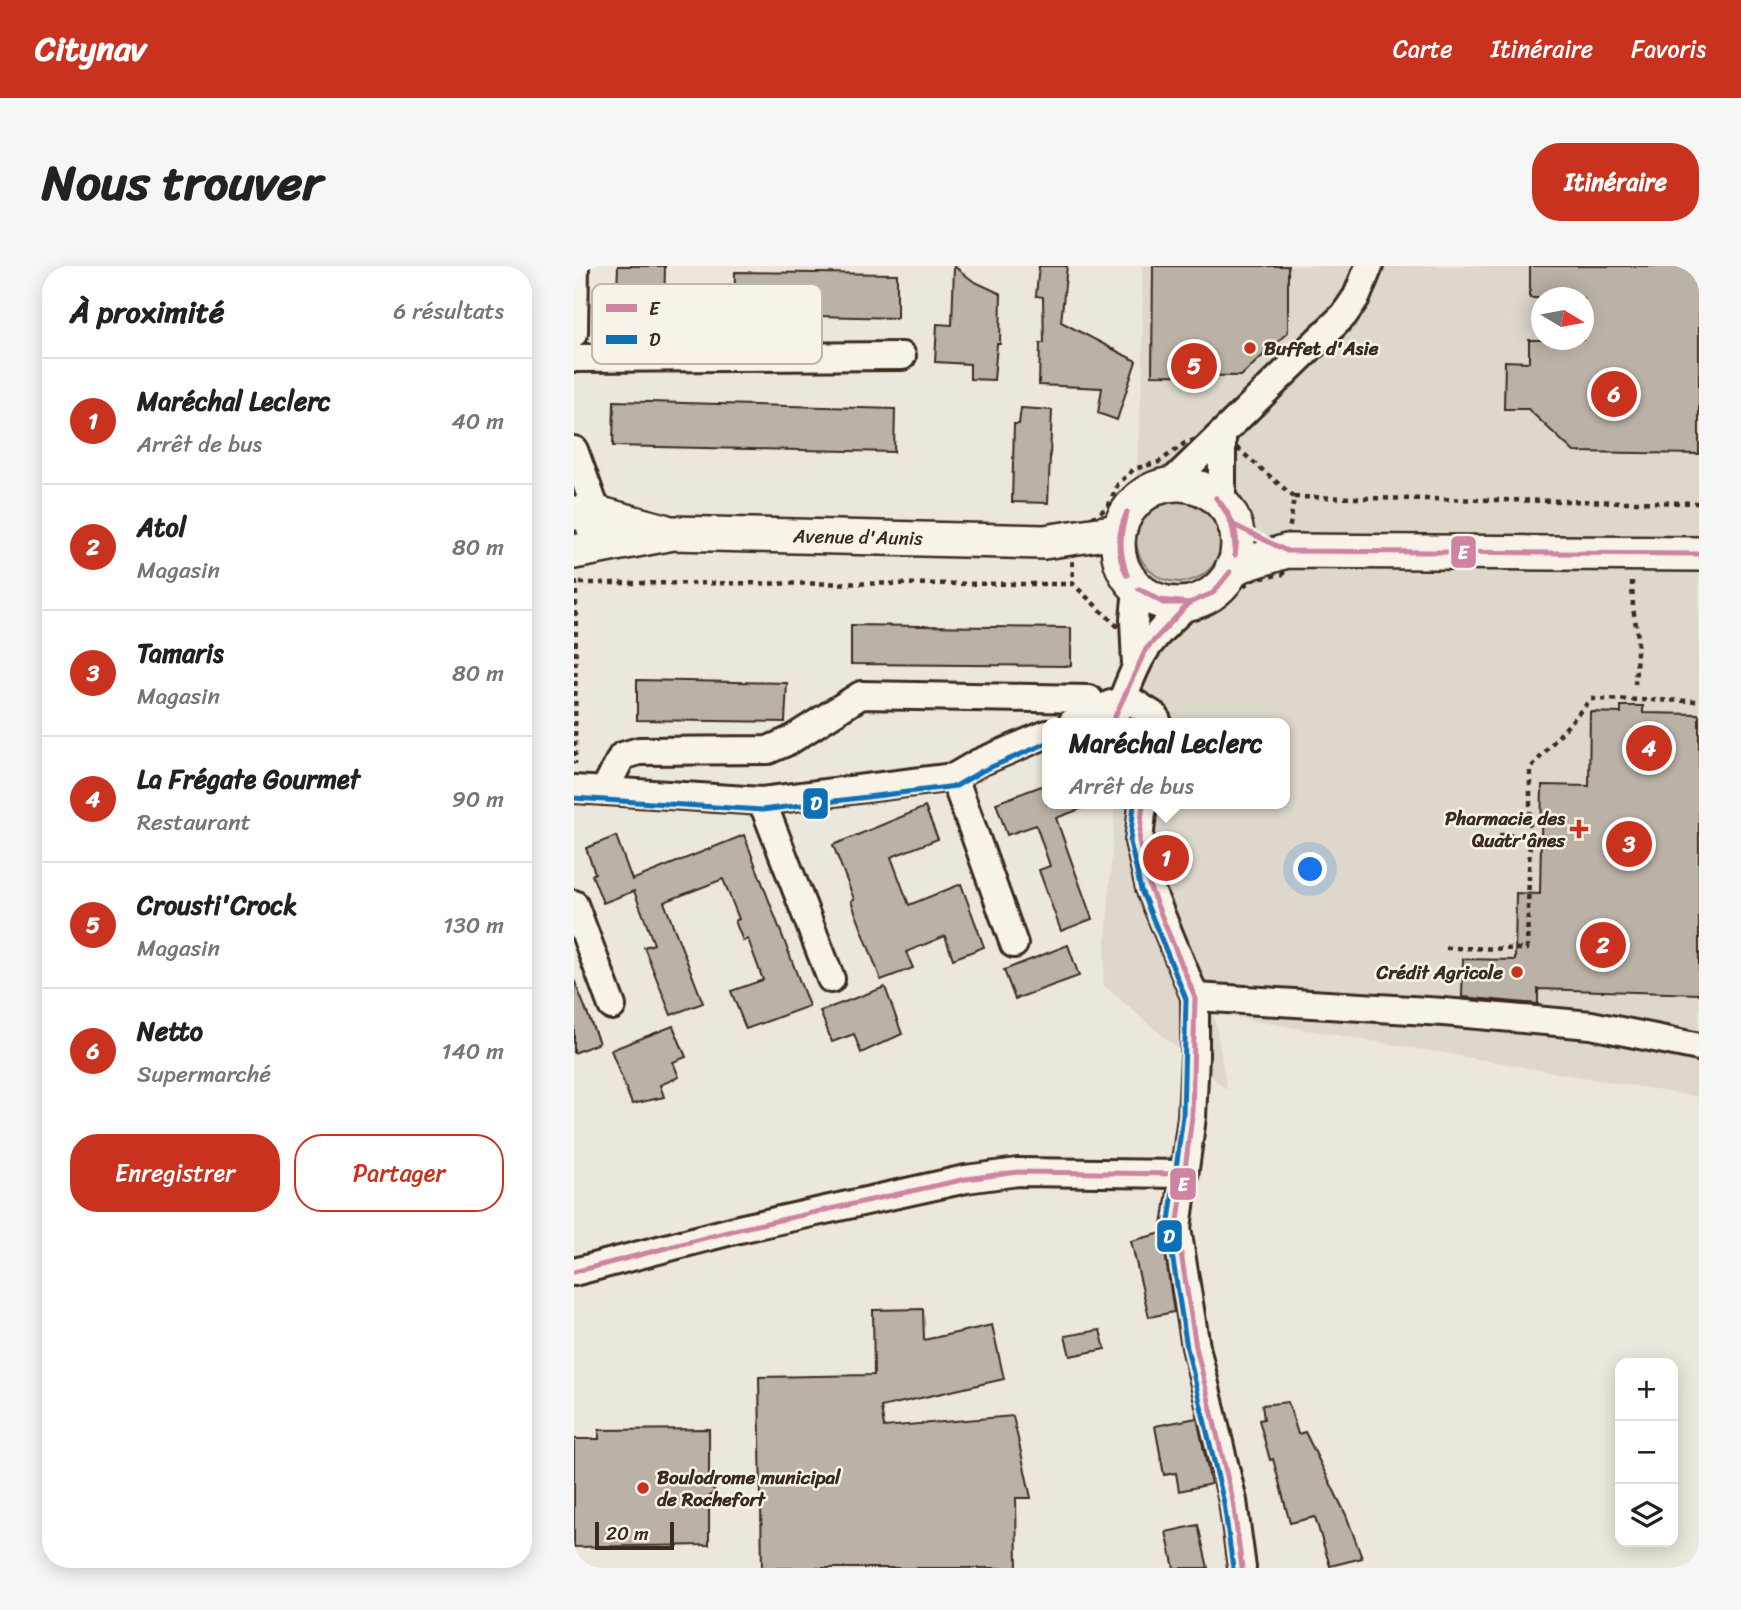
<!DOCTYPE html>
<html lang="fr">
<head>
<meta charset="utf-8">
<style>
	body { margin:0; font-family:Sriracha,sans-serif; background:#f6f6f6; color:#222 }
	.controls { position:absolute; right:21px; bottom:21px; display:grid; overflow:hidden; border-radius:14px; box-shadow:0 4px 18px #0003 }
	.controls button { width:63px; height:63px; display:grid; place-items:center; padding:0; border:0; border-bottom:2px solid #e0e0e0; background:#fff; color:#222; font:35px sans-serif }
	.compass { position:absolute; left:957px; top:21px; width:63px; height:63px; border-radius:50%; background:#fff; box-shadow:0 4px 18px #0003; rotate:100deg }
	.scale { position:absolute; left:21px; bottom:18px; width:79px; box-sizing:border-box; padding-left:7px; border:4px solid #3b2a1e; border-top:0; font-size:19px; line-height:24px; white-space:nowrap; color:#3b2a1e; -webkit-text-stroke:5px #f7f3e8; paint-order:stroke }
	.you { position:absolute; left:737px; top:604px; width:24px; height:24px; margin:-18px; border:5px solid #fff; border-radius:50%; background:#1a73e8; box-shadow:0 0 0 10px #1a73e833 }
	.badge { display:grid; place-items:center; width:46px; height:46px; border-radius:50%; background:#c8321e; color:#fff; font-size:23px; font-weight:700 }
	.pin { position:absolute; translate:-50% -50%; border:4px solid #fff; box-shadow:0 2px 7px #0006 }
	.popup { position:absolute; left:468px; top:452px; width:248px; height:91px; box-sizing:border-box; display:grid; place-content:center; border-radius:14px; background:#fff; filter:drop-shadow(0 2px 5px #0005); font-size:23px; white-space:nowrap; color:#767676 }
	.popup b { font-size:26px; color:#222 }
	.popup::after { content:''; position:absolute; left:50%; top:100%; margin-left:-14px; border:14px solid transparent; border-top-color:#fff }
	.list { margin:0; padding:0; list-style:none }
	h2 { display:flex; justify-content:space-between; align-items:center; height:91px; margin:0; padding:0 28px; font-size:30px }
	h2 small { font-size:23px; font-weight:400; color:#767676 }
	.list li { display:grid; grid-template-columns:46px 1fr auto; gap:21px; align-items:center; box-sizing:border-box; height:126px; padding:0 28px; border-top:2px solid #e0e0e0 }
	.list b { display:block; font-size:26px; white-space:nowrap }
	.list p { margin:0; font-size:23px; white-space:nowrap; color:#767676 }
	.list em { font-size:23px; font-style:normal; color:#767676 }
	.actions { display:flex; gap:14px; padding:21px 28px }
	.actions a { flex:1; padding:16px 0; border:2px solid #c8321e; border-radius:28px; text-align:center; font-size:24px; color:#c8321e }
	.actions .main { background:#c8321e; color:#fff }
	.icon { flex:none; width:38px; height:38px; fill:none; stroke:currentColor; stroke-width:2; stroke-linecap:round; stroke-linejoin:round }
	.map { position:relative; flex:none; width:1125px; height:1302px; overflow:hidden; border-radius:28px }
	header { display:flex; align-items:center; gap:42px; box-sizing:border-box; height:98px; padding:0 35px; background:#c8321e; color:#fff }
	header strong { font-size:33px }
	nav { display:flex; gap:38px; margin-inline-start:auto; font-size:24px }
	.intro { display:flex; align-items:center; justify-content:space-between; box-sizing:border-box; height:168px; padding:0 42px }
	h1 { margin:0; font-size:49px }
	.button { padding:18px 32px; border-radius:28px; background:#c8321e; color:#fff; font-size:24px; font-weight:700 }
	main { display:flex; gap:42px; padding:0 42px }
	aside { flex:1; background:#fff; border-radius:28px; box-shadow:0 4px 18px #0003 }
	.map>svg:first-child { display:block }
</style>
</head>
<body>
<header>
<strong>Citynav</strong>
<nav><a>Carte</a><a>Itinéraire</a><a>Favoris</a></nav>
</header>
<div class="intro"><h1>Nous trouver</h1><a class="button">Itinéraire</a></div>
<main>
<aside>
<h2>À proximité<small>6 résultats</small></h2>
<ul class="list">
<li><span class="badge">1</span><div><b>Maréchal Leclerc</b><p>Arrêt de bus</p></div><em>40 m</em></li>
<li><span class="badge">2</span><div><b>Atol</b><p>Magasin</p></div><em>80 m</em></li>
<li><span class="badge">3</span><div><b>Tamaris</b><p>Magasin</p></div><em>80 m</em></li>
<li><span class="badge">4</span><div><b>La Frégate Gourmet</b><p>Restaurant</p></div><em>90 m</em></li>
<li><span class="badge">5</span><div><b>Crousti'Crock</b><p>Magasin</p></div><em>130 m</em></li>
<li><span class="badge">6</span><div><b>Netto</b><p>Supermarché</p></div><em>140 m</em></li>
</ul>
<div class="actions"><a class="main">Enregistrer</a><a>Partager</a></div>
</aside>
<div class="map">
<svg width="1125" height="1302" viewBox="0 0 1125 1302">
	<rect width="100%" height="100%" fill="#ece7dc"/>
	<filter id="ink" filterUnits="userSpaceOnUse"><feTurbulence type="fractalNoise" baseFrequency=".0143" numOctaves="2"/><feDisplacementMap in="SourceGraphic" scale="14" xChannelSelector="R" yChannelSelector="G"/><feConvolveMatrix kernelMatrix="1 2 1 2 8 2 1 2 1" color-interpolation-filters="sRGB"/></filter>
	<g filter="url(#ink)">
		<path fill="#ddd7cc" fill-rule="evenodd" d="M 568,0 L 1125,0 L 1125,831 L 640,748 L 653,824 L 529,719 L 541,538 L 711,538 L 711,457 L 546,457 L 569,102 ZM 968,32 L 1010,32 L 1010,74 L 968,74 Z"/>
		<circle fill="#cec8bc" stroke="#84796d" stroke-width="2" cx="605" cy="273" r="43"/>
		<g fill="#bab2a7" stroke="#3b2a1e" stroke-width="2">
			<polygon points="44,0 91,0 90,49 42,48"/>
			<polygon points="380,0 399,15 427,28 426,78 423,78 420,114 396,113 396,98 361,96 363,58 378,59"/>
			<polygon points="465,0 493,0 487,56 562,95 543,154 524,147 528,122 465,119 466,77 470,77 469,31 462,30"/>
			<polygon points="579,0 714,0 714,66 667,110 578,109"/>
			<polygon points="956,0 1125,0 1125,188 1000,186 954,143 930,143 931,95 955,96 955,74 1010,74 1010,32 956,32"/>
			<polygon points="161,6 323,8 323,52 160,48"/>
			<polygon points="40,135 321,143 320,186 39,180"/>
			<polygon points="447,142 478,144 474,237 438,236 440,158 445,158"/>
			<polygon points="277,359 497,362 497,400 277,398"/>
			<polygon points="63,414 213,417 211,456 63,454"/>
			<polygon points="1047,440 1069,440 1069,447 1124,448 1125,450 1125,728 964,723 964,738 888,731 889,693 941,694 942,627 966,628 968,519 1015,520 1016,446 1047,447"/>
			<polygon points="473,518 473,538 512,538 512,541 482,552 518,653 487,665 465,604 476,600 462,559 433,569 422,537"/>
			<polygon points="351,541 364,573 317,591 335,639 387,618 410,681 379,693 371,670 332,686 339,702 307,714 277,635 280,633 259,579"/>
			<polygon points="170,569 235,740 172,763 157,725 189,714 174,673 169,675 161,655 165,653 149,613 90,636 129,737 97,749 70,681 80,678 60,625 29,637 18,609 21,607 12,582 42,570 58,614"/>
			<polygon points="494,679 505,710 441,733 430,704"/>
			<polygon points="1,716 25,777 0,787 0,717"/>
			<polygon points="311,721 328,768 287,787 280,768 258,776 246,745"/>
			<polygon points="99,760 112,791 99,796 105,811 86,819 90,831 58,838 37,784"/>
			<polygon points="588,967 600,1046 575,1051 557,975"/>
			<polygon points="349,1043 350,1074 418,1059 430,1113 307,1141 310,1161 439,1150 457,1232 442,1232 443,1302 188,1302 185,1111 300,1109 299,1044"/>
			<polygon points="526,1064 531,1083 496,1090 491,1070"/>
			<polygon points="714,1136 724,1168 731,1166 772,1249 788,1292 756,1300 741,1251 716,1257 699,1193 696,1194 685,1154 690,1153 688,1139"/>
			<polygon points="623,1152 637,1218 605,1225 602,1207 590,1209 581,1160"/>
			<polygon points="135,1163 135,1219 141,1225 135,1231 135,1279 0,1281 0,1173 25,1173 25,1164"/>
			<polygon points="624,1259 634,1302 600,1302 592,1266"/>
		</g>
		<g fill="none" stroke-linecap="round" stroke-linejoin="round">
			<g stroke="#3b2a1e" stroke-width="32">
				<g id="minor">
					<polyline points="0,67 1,0"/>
					<polyline points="0,92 328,90"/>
					<polyline points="0,184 23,247 16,262"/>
					<polyline points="595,219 770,49 783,30 795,0"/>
					<polyline points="648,237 648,169"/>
					<polyline points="562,399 560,354 563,322"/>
					<polyline points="551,431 581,450 584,457"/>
					<polyline points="498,457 537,438"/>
					<path d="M 538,457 C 547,439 553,420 562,401 C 573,375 595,356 615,337"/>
					<polyline points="380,511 440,678"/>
					<polyline points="0,523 188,535 380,511 404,497 473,468"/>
					<polyline points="30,525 48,490 65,485 194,484 215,475 287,429 515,433 523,445"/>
					<polyline points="188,535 257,713"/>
					<polyline points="569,538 565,575 576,622 621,731 621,790 618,851 603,962 622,1081 659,1235 668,1302"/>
					<polyline points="0,638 38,740"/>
					<polyline points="621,731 870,746 1017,759 1125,781"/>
					<polyline points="0,1006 165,963 392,913 444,906 609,908"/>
				</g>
			</g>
			<g stroke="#3b2a1e" stroke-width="38">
				<g id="major">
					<circle cx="604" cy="278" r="60"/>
					<polyline points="0,247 23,247 90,265"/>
					<polyline points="0,286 99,267 470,276 545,265"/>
					<polyline points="658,302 713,285 1125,288"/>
				</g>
			</g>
			<g stroke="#3b2a1e" stroke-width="4.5" stroke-dasharray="5 5" stroke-linecap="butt">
				<polygon points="648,169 720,231 709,308 677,314 634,349 611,358 596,371 591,381 560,376 499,318 498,286 504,255 518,252 533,242 544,218 560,203 585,196 611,177 632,170"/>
				<polyline points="720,231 1125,237"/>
				<polyline points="1058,315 1059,342 1064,371 1061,418"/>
				<polyline points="0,317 2,317 1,498"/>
				<polyline points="6,317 499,318"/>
				<polyline points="956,570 956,503 1017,433 1125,435"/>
				<polyline points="872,682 953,683 956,570 922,569"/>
			</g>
			<use href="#minor" stroke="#f7f3e8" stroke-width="26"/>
			<use href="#major" stroke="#f7f3e8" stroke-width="33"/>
			<g stroke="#f7f3e8" stroke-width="10">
				<g id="bus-1">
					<path d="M 642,232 C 657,248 666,267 661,289"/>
					<path d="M 642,232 C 658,252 661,264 661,289"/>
					<polyline points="660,259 713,285 1125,288"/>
					<path d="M 553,309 C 541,287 544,267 553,246"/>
					<path d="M 553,309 C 545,285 545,269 553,246"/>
					<polyline points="565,323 586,334 615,337"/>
					<polyline points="565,323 589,337 615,337"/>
					<polyline points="615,337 639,327 656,306"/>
					<polyline points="538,457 572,383 615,337"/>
					<polyline points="569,538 565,575 576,622 621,731 618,851 603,962 622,1081 659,1235 668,1302"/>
					<polyline points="0,1006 165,963 392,913 444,906 609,908"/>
				</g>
			</g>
			<g stroke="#f7f3e8" stroke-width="10">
				<g id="bus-2">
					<polyline points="0,532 188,544 382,520 408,505 473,477"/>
					<polyline points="560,538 556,576 567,624 612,733 609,850 594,963 613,1082 650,1237 659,1302"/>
				</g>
			</g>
			<use href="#bus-1" stroke="#ce83a0" stroke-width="5"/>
			<use href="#bus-2" stroke="#0c6fb8" stroke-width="5"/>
		</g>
	</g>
	<g fill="#c8321e" stroke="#f7f3e8" stroke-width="2.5">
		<circle cx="676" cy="82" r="7"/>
		<path d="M1001.5 552.5h7v7h7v7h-7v7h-7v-7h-7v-7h7z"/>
		<circle cx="943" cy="706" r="7"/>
		<circle cx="69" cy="1222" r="7"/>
	</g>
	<g text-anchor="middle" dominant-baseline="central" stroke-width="5" stroke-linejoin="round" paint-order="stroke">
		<g font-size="19" font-weight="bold" fill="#3b2a1e" stroke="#f7f3e8" text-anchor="start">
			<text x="690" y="82">Buffet d'Asie</text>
			<text x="991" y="552" text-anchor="end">Pharmacie des<tspan x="991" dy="22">Quatr'ânes</tspan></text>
			<text x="929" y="706" text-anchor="end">Crédit Agricole</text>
			<text x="83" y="1211">Boulodrome municipal<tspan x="83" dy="22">de Rochefort</tspan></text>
		</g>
		<g font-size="19" fill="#3b2a1e" stroke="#f7f3e8">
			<text transform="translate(284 271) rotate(1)">Avenue d'Aunis</text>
		</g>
	</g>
	<rect x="18" y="18" width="230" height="80" rx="10" fill="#f7f3e8" stroke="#bfb7ab" stroke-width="2"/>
	<rect x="32" y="38" width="31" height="8" fill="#ce83a0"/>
	<rect x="32" y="69" width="31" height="9" fill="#0c6fb8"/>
	<g font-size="19" fill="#3b2a1e">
		<text x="75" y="49">E</text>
		<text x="75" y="80">D</text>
	</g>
	<g stroke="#f7f3e8" stroke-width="2.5">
		<rect x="876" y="269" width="27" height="34" rx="7" fill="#ce83a0"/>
		<rect x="228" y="521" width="27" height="33" rx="7" fill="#0c6fb8"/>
		<rect x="595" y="901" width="28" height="34" rx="7" fill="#ce83a0"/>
		<rect x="582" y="953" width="27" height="34" rx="7" fill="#0c6fb8"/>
	</g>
	<g font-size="19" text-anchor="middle" font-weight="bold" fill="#fff">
		<text x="889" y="293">E</text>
		<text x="242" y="544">D</text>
		<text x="609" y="925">E</text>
		<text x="595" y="977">D</text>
	</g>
</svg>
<div class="controls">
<button>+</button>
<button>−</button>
<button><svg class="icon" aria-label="layers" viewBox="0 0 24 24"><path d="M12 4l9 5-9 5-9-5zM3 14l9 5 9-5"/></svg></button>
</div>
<svg class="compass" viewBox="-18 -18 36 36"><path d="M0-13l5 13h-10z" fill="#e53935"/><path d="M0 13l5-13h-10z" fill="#767676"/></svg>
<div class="scale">20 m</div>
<div class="you"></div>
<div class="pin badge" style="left:592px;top:592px">1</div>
<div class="popup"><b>Maréchal Leclerc</b>Arrêt de bus</div>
<div class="pin badge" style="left:1029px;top:679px">2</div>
<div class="pin badge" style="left:1055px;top:578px">3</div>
<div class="pin badge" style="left:1075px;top:482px">4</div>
<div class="pin badge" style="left:620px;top:100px">5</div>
<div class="pin badge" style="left:1040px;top:128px">6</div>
</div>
</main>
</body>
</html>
